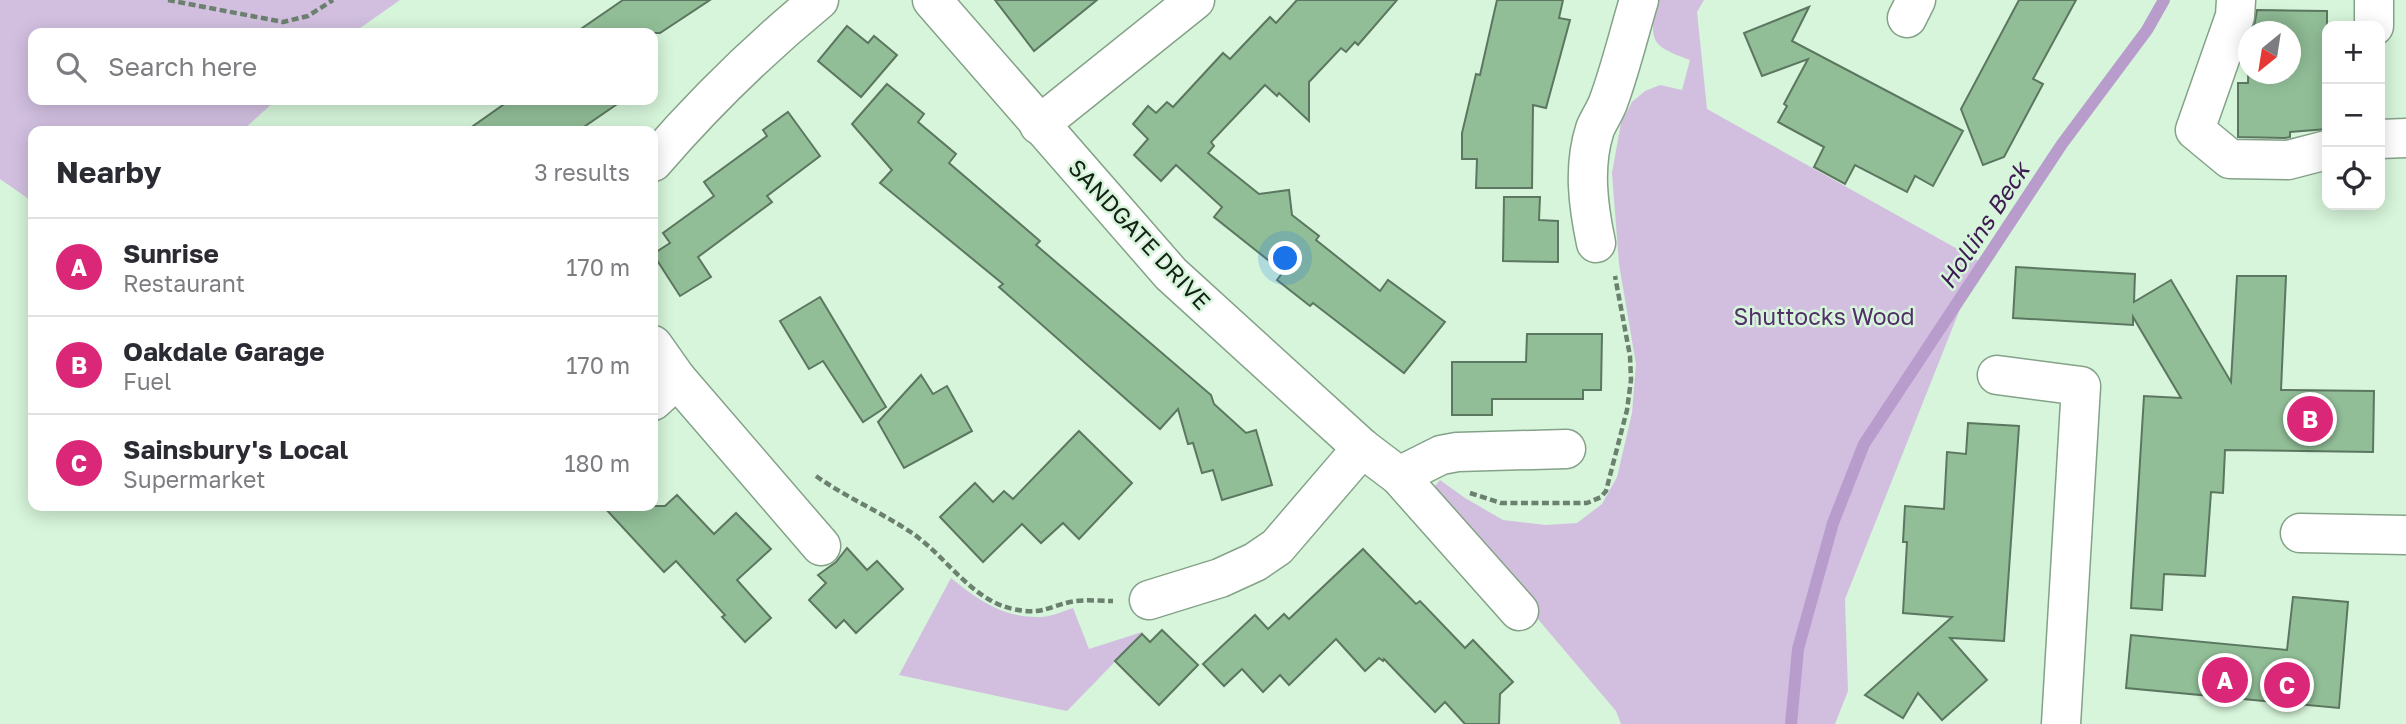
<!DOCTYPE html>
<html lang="en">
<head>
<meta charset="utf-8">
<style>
	body { margin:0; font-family:"Golos Text",sans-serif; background:#f2f2f3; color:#2b2b33 }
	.controls { position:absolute; right:21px; top:21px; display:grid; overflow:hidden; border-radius:14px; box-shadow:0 4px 18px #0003 }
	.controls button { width:63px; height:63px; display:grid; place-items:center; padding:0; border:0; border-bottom:2px solid #e1e1e2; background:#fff; color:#2b2b33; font:35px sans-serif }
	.compass { position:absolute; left:2238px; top:21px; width:63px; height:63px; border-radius:50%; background:#fff; box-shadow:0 4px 18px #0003; rotate:210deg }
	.you { position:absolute; left:1286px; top:259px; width:24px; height:24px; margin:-18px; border:5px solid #fff; border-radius:50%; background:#1a73e8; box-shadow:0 0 0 10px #1a73e833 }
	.badge { display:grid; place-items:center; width:46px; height:46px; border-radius:50%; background:#db2777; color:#fff; font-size:23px; font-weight:700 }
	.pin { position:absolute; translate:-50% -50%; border:4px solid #fff; box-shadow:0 2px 7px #0006 }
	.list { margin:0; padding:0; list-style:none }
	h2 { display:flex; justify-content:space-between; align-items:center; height:91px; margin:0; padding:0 28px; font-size:30px }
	h2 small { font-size:23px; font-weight:400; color:#7c7c81 }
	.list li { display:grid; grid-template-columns:46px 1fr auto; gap:21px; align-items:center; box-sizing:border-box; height:98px; padding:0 28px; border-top:2px solid #e1e1e2 }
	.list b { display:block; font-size:26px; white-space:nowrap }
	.list p { margin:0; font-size:23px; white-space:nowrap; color:#7c7c81 }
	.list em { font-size:23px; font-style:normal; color:#7c7c81 }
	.icon { flex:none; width:38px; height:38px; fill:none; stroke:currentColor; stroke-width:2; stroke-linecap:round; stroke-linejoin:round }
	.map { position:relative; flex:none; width:2406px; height:724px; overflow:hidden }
	.search { position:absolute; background:#fff; box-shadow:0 4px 18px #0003; left:28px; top:28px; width:630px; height:77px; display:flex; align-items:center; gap:18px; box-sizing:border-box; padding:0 24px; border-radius:14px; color:#7c7c81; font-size:26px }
	.panel { position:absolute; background:#fff; box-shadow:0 4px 18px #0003; left:28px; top:126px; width:630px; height:385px; border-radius:14px }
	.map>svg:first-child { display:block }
</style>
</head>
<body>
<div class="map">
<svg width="2406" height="724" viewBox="0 0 2406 724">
	<rect width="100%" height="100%" fill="#d6f5da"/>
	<g fill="#d2bfe0">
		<polygon points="0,0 400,0 353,33 33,33 33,100 276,100 242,131 33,131 33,202 0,179"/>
		<path d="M 1657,0 L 1704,0 L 1697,12 L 1707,109 L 1979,261 L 1845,599 L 1848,691 L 1835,724 L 1621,724 L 1616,711 L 1430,492 L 1440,480 L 1465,498 L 1503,520 L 1546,525 L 1577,523 L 1602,504 L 1617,477 L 1632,413 L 1636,364 L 1619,264 L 1612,173 L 1621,123 L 1632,102 L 1645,91 L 1660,85 L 1682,90 L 1690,60 C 1650,45 1649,42 1657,0 Z"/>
		<path d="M 951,578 C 978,600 1003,618 1040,617 C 1051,617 1063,611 1073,608 L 1089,649 L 1142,632 L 1142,634 L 1067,711 L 899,675 Z"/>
	</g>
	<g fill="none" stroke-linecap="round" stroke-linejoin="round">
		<polyline stroke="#b89dcc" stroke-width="12" points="1791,724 1798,649 1833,523 1864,444 2062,144 2147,30 2164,0"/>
	</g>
	<g fill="#91be97" stroke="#5c7760" stroke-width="2">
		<polygon points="623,0 710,0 660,33 575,33"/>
		<polygon points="995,0 1097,0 1034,51"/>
		<polygon points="1297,0 1397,0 1358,45 1355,42 1346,52 1341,48 1309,82 1309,121 1279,93 1277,96 1265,85 1211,142 1214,146 1208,153 1259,194 1289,190 1292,215 1319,236 1316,240 1380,291 1388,280 1445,322 1404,373 1313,303 1310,306 1277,280 1283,272 1214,217 1222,207 1176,165 1161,181 1134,155 1148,139 1133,124 1148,106 1156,113 1167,102 1173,107 1223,53 1230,59 1270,17 1276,23"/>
		<polygon points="1497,0 1563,0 1559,18 1570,20 1546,108 1533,105 1532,188 1476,188 1477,159 1462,159 1462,133 1476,74 1480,75"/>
		<polygon points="2019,0 2076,0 2033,79 2043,84 2004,157 1983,165 1961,109"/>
		<polygon points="1809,7 1792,41 1963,131 1933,186 1915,176 1907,192 1855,165 1845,184 1814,167 1824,147 1778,122 1787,106 1784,104 1808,59 1762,76 1744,33"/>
		<polygon points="2257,10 2327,11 2327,129 2290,132 2290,137 2285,138 2238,137 2238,83 2248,83 2249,44 2249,74 2291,74 2291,32 2253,32"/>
		<polygon points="847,26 868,43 874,36 897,55 861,97 818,61"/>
		<polygon points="887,84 924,114 918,122 956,154 949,163 1040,241 1036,245 1211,395 1214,404 1246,433 1256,430 1272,485 1222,500 1213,470 1202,473 1193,443 1188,444 1178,409 1160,429 999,287 1003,284 880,183 892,170 852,124"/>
		<polygon points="510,100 623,100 578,131 466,131"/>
		<polygon points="788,112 820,156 767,196 772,202 698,257 711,277 680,296 653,254 670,243 663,233 714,196 704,182 767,136 763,130"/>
		<polygon points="1504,197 1540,197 1539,220 1558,221 1558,262 1503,261"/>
		<polygon points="2016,267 2135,274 2134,302 2171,280 2231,382 2237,276 2286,276 2281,390 2374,391 2373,452 2225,450 2223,493 2211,492 2205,576 2164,574 2162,610 2131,608 2144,396 2181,398 2133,317 2133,325 2013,318"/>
		<polygon points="820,297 886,407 863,422 823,361 809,369 780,321"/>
		<polygon points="1527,334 1602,334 1601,390 1583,390 1583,399 1492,399 1492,415 1452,415 1452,362 1526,362"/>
		<polygon points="921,375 933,394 947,386 972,431 904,468 878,422"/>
		<polygon points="1968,423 2019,426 2004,641 1950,638 1987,680 1942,720 1918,693 1903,718 1865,695 1952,617 1903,613 1907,542 1903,542 1905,506 1944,509 1947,452 1966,454"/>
		<polygon points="1079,431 1132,483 1079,539 1063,523 1041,543 1022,524 983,562 940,517 975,483 993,502 1004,491 1013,499"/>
		<polygon points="677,495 714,534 736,513 771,549 737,580 771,618 745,642 722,617 725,615 676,561 664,572 603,506 665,506"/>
		<polygon points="847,548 867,570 877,561 903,589 856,633 844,620 836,628 809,600 826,583 818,575 836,562"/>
		<polygon points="1363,549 1416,604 1420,601 1465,648 1473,640 1513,682 1500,694 1499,724 1465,724 1445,702 1435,712 1384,659 1383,661 1379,658 1365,671 1336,639 1289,685 1280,675 1263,692 1242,669 1224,686 1203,664 1255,615 1268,629 1284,614 1289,619"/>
		<polygon points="2293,597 2348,602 2339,708 2126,688 2131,635 2287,650"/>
		<polygon points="1162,630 1198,665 1159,705 1115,661 1142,634 1150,642"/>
	</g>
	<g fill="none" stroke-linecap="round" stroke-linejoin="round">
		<g stroke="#85a289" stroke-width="41">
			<g id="minor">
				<polyline points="932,0 1171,274 1362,448 1399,476 1519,611"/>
				<polyline points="2236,0 2235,16 2195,130 2230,159 2288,160 2327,150"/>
				<polyline points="1907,18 1916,0"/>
				<polyline points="2374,26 2374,0"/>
				<polyline points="1039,125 1195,0"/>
				<polyline points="2380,139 2406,138"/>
				<path d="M 653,162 C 704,103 758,50 819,0"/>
				<path d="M 1596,243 C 1588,205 1583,166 1595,129 C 1599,119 1606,110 1609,100 C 1621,67 1629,33 1639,0"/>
				<polyline points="653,345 677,379 821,546"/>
				<polyline points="1997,375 2081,386 2061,724"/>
				<polyline points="653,401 677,379"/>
				<polyline points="1399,476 1441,455 1457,452 1566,449"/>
				<polyline points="2300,533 2406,535"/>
				<polyline points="1149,600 1220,578 1255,562 1277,547 1362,448"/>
			</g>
		</g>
		<g stroke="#6c806f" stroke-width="4.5" stroke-dasharray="7 3.5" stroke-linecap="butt">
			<polyline points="168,0 283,22 308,16 333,0"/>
			<path d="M 816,476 C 847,498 881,512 912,533 C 946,556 971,600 1013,609 C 1041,615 1045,608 1070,602 C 1083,599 1099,601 1113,601"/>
			<polyline points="1470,493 1501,503 1587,503 1601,497 1606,491 1627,410 1631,380 1630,356 1615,276"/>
		</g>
		<use href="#minor" stroke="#fff" stroke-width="38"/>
	</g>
	<g text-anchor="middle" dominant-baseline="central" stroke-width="5" stroke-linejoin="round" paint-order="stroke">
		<g font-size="23" fill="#152016" stroke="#d6f5da">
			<text transform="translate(1140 234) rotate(47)">SANDGATE DRIVE</text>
		</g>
		<g font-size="23" fill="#532f6a" stroke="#d6f5da">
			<text x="1824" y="316">Shuttocks Wood</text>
		</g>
		<g font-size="24" font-style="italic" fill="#3e1a53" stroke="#d6f5da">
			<text transform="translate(1983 225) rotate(-57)">Hollins Beck</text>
		</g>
	</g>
</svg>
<div class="controls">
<button>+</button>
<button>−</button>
<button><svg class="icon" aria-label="locate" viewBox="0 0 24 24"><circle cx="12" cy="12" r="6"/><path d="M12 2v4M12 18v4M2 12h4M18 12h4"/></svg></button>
</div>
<svg class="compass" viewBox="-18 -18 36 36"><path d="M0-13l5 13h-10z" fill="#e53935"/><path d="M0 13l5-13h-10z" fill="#7c7c81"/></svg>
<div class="you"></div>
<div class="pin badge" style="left:2225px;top:680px">A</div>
<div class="pin badge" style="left:2310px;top:419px">B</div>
<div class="pin badge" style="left:2287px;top:685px">C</div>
<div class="search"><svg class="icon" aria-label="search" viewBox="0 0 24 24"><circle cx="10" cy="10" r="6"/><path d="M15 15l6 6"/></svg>Search here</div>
<section class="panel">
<h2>Nearby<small>3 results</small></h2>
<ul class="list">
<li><span class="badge">A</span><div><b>Sunrise</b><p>Restaurant</p></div><em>170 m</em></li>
<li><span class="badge">B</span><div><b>Oakdale Garage</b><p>Fuel</p></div><em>170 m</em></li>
<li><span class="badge">C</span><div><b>Sainsbury's Local</b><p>Supermarket</p></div><em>180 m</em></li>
</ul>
</section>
</div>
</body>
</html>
